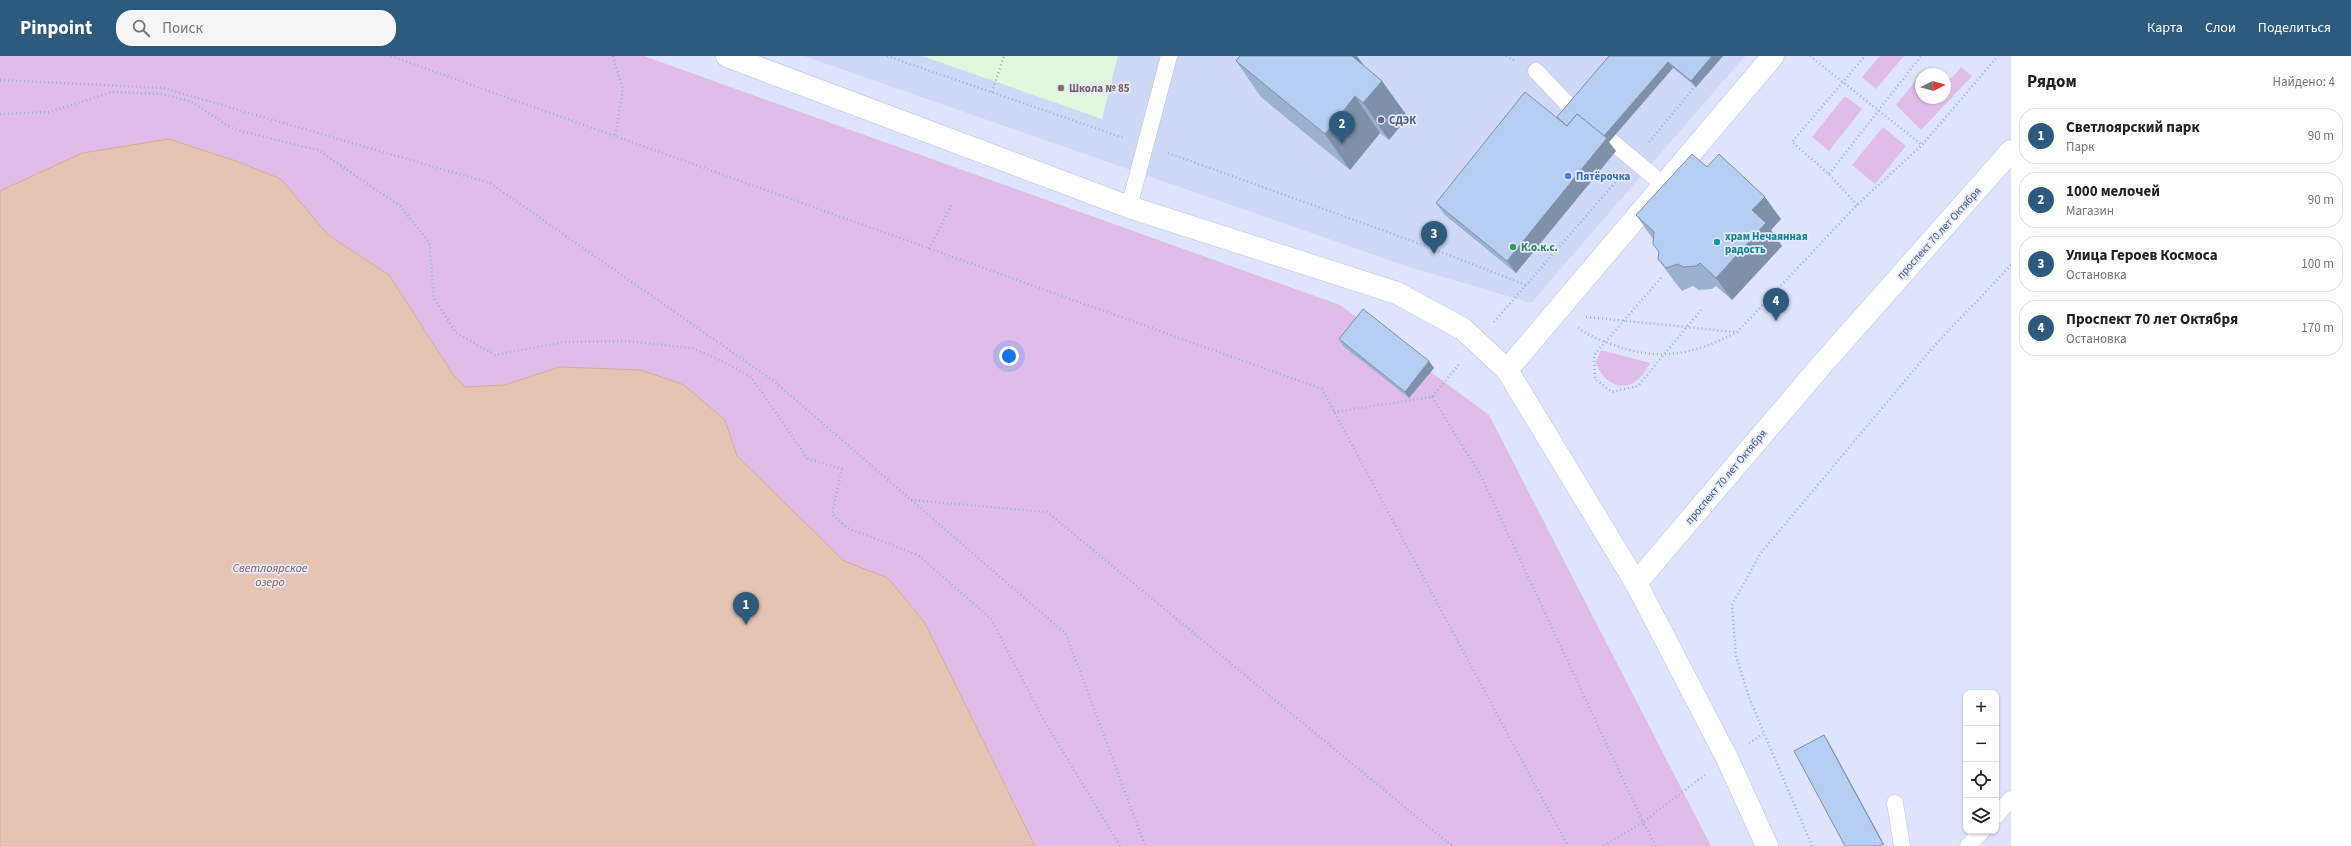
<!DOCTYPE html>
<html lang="ru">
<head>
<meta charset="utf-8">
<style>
	body { margin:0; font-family:"Source Sans 3",sans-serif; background:#f6f6f6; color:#202124 }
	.controls { position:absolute; right:12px; bottom:12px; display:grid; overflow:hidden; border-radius:8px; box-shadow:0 1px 3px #0004 }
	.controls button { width:36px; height:36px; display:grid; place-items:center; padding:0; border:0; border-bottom:1px solid #e0e0e0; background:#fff; color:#202124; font:20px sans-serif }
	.compass { position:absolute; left:1915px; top:12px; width:36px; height:36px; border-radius:50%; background:#fff; box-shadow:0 1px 3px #0004; rotate:84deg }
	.you { position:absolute; left:1009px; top:300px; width:14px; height:14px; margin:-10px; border:3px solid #fff; border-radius:50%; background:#1a73e8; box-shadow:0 0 0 6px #1a73e833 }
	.badge { display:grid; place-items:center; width:26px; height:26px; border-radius:50%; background:#2e5b7d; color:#fff; font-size:13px; font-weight:700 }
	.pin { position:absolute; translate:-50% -33px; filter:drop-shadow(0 1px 2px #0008) }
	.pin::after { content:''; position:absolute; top:21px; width:14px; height:12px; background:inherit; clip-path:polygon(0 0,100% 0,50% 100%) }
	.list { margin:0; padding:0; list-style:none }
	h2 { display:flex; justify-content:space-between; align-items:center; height:52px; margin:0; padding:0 16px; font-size:17px }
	h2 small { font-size:13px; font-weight:400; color:#757577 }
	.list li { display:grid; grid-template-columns:26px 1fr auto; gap:12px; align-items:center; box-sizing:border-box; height:56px; margin:0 8px 8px; padding:0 8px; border:1px solid #e0e0e0; border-radius:16px }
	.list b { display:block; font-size:15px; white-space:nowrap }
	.list p { margin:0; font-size:13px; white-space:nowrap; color:#757577 }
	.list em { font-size:13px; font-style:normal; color:#757577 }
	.icon { flex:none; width:22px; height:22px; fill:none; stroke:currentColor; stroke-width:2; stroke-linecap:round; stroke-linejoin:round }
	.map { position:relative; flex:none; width:2011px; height:790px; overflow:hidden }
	header { display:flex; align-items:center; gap:24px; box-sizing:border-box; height:56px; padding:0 20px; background:#2e5b7d; color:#fff }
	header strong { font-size:19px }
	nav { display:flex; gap:22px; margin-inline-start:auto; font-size:14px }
	.search { width:280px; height:36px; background:#f6f6f6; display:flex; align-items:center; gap:10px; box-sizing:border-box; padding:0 14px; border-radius:16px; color:#757577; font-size:15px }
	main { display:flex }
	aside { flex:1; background:#fff }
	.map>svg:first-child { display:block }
</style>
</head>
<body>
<header>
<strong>Pinpoint</strong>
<div class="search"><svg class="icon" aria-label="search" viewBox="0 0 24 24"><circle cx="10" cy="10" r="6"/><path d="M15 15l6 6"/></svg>Поиск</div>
<nav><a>Карта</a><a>Слои</a><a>Поделиться</a></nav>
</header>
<main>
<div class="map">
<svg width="2011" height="790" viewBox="0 0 2011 790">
	<rect width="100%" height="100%" fill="#dee4fc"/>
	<polygon fill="#cfd8f6" points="804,0 1745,0 1531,247 1406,210"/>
	<polygon fill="#e0f8db" points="922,0 1118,0 1102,63"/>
	<g fill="#e0bde9">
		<polygon points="0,0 644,0 1340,249 1489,359 1711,790 0,790"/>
		<polygon points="1880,0 1904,0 1876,33 1862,21"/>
		<polygon points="1961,11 1972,20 1921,74 1896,49 1921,18 1921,42 1945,42 1945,24 1953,21"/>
		<polygon points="1845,40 1862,53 1829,95 1812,81"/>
		<polygon points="1883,71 1906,90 1875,128 1852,109"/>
		<path d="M 1601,294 L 1650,307 C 1647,312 1643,319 1639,323 C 1621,339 1601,324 1596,306 Z"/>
	</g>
	<polygon fill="#e5c4b3" stroke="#d7af99" points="169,83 236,105 281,123 328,179 389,219 452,317 465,331 504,329 560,311 641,314 684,329 725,364 737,400 844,505 888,522 925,567 1035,790 0,790 0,135 82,97"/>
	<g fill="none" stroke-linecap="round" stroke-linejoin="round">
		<g stroke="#b8c4dd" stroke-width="17">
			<g id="service">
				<polyline points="1536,15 1573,54"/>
				<polyline points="1611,85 1664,129"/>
				<polyline points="1129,151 1169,0"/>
				<polyline points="1895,747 1902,790"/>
				<polyline points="1996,760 2011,743"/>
				<polyline points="1968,790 1982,775"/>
			</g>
		</g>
		<g stroke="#b8c4dd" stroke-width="23">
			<g id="minor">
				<polyline points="727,0 1129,151 1397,237 1463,273 1507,314 1636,527"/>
				<polyline points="1507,314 1773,0"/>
			</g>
		</g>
		<g stroke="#b5c5e2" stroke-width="23">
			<polyline id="secondary" points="1767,790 1727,702 1636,527 1819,312 2011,95"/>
		</g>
		<g stroke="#99b2d6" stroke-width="2.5" stroke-dasharray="1 3" stroke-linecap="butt">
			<polyline points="391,0 1322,333 1568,790"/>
			<polyline points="613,0 623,33 615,80"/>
			<polyline points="887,0 1124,82"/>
			<polyline points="1506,0 1516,5"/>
			<polyline points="1810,0 1922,89"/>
			<polyline points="0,24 163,32 490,127 775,326 1066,578 1145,790"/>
			<polyline points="992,36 1004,0"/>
			<polyline points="0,58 49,56 112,36 162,38 192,46 233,73 318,94 400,150 429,186 434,242 456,277 495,299 563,286 623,285 692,292 724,306 751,321 808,403 842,413 832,458 847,472 918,499 991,563 1042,661 1120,790"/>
			<polyline points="1649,86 1697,28"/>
			<polyline points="1168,97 1407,183 1526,229"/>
			<polyline points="1829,118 1921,0"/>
			<polyline points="1857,149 1829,118 1792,86 1865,0"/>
			<polyline points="929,193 952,148"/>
			<polyline points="1661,222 1594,299 1595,323 1612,336 1638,330 1701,254"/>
			<polyline points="1586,261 1736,276"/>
			<polyline points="1494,266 1619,122"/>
			<path d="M 1578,272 C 1587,279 1600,284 1611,288 C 1657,306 1694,299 1737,276 L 1857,149 L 1922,89 L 1998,0"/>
			<polyline points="1432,341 1480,418 1643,766 1706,718"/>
			<polyline points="1334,356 1432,341 1460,307"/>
			<polyline points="911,444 1047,456 1452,790"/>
			<polyline points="1749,687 1763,678"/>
			<polyline points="1604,790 1643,766 1656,790"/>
			<polyline points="1812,790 1750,644 1736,600 1732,549 1760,498 1934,290 2011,209"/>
		</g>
		<use href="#service" stroke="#fff" stroke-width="16"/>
		<use href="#minor" stroke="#fff" stroke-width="22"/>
		<use href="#secondary" stroke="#fff" stroke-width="22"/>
	</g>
	<g fill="#9cb1d0">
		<polygon points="1609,0 1723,0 1696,31 1673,12 1609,86 1616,95 1516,217 1445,159 1436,147 1557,61"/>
		<polygon points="1236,5 1364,10 1408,61 1389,84 1380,77 1350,114 1261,41"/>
		<polygon points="1707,111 1781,163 1771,174 1782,190 1732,244 1716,230 1712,233 1699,234 1693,230 1682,235 1674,225 1658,203 1659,196 1653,183 1636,159"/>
		<polygon points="1339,283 1434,312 1409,342 1343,290"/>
	</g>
	<g fill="#7f90a9">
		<polygon points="1347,0 1357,0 1371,19"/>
		<polygon points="1712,0 1723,0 1696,31 1691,25"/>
		<polygon points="1668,6 1673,12 1609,86 1616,95 1516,217 1507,205 1602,82"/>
		<polygon points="1382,25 1408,61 1389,84 1363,47"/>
		<polygon points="1355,40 1380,77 1350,114 1325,78"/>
		<polygon points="1765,141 1781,163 1771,174 1782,190 1732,244 1716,222 1752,154"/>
		<polygon points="1429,305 1434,312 1409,342 1405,336"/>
		<polygon points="1824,679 1828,685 1885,790 1883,788"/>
	</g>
	<g fill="#b5cef2" stroke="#7f90a9">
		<polygon points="1240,0 1352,0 1382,25 1363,47 1355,40 1325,78 1236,5"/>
		<polygon points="1609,0 1712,0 1691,25 1668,6 1604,80 1577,58 1567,70 1557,61"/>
		<polygon points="1525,36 1567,70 1577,58 1607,82 1507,205 1436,147"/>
		<polygon points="1692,98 1707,111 1719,98 1765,141 1752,154 1766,167 1716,222 1700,207 1696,210 1683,211 1678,208 1666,212 1658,203 1659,196 1653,188 1654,176 1636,159"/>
		<polygon points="1363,253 1429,305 1405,336 1339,283"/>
		<polygon points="1824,679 1883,788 1879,790 1845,790 1794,695"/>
	</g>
	<circle fill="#8d6e63" stroke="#e4e9ff" stroke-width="1.5" cx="1061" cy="32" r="4"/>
	<circle fill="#5c6f8a" stroke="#e4e9ff" stroke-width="1.5" cx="1381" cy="64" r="4"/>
	<circle fill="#3f7fe0" stroke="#e4e9ff" stroke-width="1.5" cx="1568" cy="120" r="4"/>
	<circle fill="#0f9aa8" stroke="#e4e9ff" stroke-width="1.5" cx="1717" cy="186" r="4"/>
	<circle fill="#2e9e5b" stroke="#e4e9ff" stroke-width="1.5" cx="1513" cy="191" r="4"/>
	<g text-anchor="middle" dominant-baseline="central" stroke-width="3.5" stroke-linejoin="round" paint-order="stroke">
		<g font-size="11" font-weight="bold" fill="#785e54" stroke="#e4e9ff" text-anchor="start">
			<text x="1069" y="32">Школа № 85</text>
		</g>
		<g font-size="11" font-weight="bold" fill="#4e5e75" stroke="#e4e9ff" text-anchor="start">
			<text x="1389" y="64">СДЭК</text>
		</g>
		<g font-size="11" font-weight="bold" fill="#366cbe" stroke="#e4e9ff" text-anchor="start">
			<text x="1576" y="120">Пятёрочка</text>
		</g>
		<g font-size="11" fill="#465a72" stroke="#e4e9ff">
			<text transform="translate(1939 177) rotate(-48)">проспект 70 лет Октября</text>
			<text transform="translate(1726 421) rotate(-50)">проспект 70 лет Октября</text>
		</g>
		<g font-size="11" font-weight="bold" fill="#0d838f" stroke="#e4e9ff" text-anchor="start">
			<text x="1725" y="180">храм Нечаянная<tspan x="1725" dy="13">радость</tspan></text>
		</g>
		<g font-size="11" font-weight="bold" fill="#27864d" stroke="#e4e9ff" text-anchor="start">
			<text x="1521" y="191">К.о.к.с.</text>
		</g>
		<g font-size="12" font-style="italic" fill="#8d5e42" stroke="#e4e9ff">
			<text x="270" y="512">Светлоярское<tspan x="270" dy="14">озеро</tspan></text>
		</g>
	</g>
</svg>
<div class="controls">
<button>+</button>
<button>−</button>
<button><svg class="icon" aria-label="locate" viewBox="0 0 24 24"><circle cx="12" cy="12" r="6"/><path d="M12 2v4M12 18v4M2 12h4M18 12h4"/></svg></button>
<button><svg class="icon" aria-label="layers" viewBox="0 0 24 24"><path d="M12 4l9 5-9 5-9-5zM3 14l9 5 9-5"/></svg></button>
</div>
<svg class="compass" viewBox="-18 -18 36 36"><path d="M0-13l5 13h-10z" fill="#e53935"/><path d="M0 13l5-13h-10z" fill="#757577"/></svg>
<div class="you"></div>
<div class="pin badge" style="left:746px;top:569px">1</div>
<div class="pin badge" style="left:1342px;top:88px">2</div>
<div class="pin badge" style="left:1434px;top:198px">3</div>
<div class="pin badge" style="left:1776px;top:265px">4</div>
</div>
<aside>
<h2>Рядом<small>Найдено: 4</small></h2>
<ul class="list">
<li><span class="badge">1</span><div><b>Светлоярский парк</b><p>Парк</p></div><em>90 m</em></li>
<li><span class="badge">2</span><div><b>1000 мелочей</b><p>Магазин</p></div><em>90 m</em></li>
<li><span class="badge">3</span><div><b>Улица Героев Космоса</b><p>Остановка</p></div><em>100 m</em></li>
<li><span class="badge">4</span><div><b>Проспект 70 лет Октября</b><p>Остановка</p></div><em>170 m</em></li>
</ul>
</aside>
</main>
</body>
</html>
